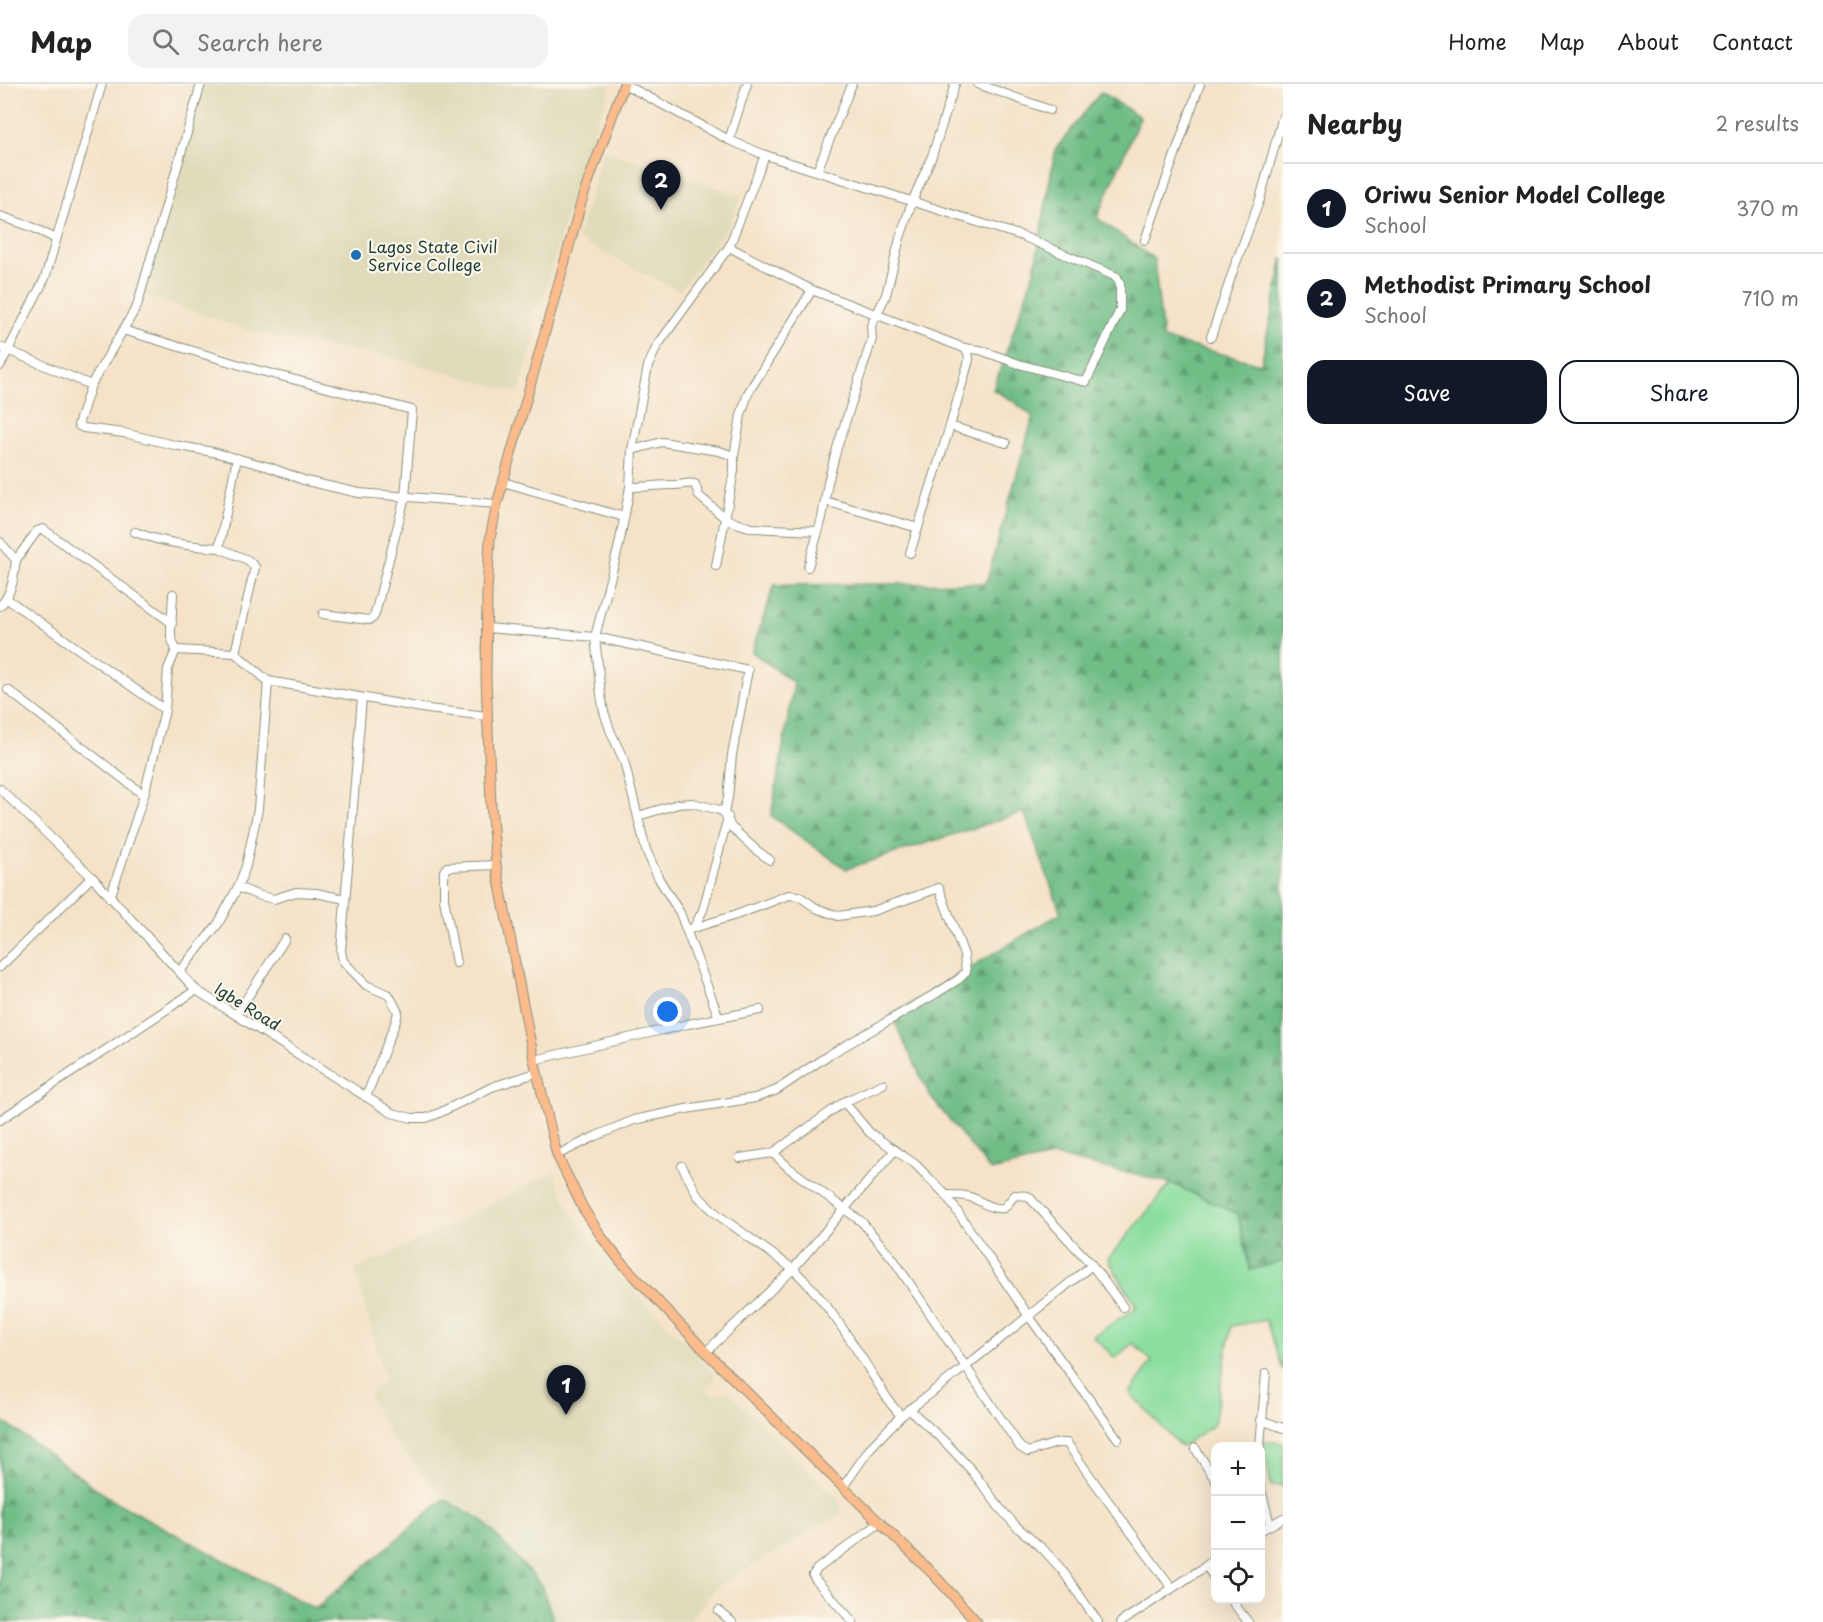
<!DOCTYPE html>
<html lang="en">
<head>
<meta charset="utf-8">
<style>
	body { margin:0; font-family:"Playpen Sans",sans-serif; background:#f2f2f2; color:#222 }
	.controls { position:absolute; right:18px; bottom:18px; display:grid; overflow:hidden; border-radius:12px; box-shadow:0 6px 24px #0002 }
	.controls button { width:54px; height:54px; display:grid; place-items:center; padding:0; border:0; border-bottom:2px solid #e0e0e0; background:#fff; color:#222; font:30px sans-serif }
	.you { position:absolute; left:668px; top:928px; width:21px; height:21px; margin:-15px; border:4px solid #fff; border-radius:50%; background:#1a73e8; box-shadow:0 0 0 9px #1a73e833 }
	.badge { display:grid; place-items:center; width:39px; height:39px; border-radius:50%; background:#111827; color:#fff; font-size:20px; font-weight:700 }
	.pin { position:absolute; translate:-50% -50px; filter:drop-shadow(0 2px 3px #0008) }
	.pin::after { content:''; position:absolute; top:32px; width:21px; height:18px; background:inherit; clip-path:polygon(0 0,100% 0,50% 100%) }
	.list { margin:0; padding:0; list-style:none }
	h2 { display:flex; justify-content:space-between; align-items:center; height:78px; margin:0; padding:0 24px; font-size:26px }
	h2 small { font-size:20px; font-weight:400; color:#767676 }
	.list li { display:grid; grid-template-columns:39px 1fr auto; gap:18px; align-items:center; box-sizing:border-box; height:90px; padding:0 24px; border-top:2px solid #e0e0e0 }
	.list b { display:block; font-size:22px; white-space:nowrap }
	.list p { margin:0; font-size:20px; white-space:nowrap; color:#767676 }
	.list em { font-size:20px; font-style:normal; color:#767676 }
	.actions { display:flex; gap:12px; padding:18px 24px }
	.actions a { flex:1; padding:14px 0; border:2px solid #111827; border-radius:18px; text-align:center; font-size:21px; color:#111827 }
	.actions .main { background:#111827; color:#fff }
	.icon { flex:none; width:33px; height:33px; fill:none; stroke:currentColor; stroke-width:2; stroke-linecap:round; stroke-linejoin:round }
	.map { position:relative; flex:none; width:1283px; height:1538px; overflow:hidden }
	header { display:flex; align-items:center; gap:36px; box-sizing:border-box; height:84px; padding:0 30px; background:#fff; border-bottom:2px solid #e0e0e0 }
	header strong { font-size:28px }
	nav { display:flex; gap:33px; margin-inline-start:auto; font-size:21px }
	.search { width:420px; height:54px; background:#f2f2f2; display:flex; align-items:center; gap:15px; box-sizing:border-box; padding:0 21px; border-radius:18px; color:#767676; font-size:22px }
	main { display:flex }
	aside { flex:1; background:#fff }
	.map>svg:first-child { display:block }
</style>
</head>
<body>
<header>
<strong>Map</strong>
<div class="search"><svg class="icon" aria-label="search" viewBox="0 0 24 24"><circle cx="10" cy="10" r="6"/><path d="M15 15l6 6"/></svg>Search here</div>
<nav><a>Home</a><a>Map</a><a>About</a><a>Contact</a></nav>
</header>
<main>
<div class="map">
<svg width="1283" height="1538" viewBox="0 0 1283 1538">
	<defs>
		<pattern id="forest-firs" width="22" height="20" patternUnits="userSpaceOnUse" patternTransform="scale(1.5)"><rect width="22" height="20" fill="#6fbd86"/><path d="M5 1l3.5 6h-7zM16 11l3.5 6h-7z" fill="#5b9b6e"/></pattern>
	</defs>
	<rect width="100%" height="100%" fill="#fbf7ec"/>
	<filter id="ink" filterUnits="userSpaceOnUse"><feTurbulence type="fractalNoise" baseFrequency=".0167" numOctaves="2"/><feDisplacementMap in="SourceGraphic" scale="12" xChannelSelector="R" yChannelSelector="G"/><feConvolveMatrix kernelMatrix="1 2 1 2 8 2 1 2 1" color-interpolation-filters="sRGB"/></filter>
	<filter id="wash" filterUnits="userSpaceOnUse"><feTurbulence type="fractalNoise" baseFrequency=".008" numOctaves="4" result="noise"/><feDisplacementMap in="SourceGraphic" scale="24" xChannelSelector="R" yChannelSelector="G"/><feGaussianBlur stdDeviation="1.35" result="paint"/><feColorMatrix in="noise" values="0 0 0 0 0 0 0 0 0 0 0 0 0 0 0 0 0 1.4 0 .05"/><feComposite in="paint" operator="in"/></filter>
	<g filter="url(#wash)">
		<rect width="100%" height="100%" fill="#f5e2c8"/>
		<g fill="#e0dcbb">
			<polygon points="204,0 612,0 581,81 541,221 533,225 530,239 536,248 519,309 397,275 256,249 144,211"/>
			<polygon points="604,66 742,112 730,140 679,207 577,155"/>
			<polygon points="554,1088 570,1127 590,1155 621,1193 715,1290 713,1297 704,1304 713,1312 727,1307 838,1415 842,1429 718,1502 689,1538 554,1538 541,1501 482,1436 444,1415 389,1351 369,1312 385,1296 355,1186 437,1148"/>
		</g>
		<g fill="#8ade9f" stroke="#548e6a" stroke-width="1.5">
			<polygon points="1171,1099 1238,1130 1250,1186 1283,1177 1283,1287 1266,1236 1231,1242 1214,1340 1181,1363 1130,1309 1152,1277 1133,1259 1115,1274 1093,1252 1137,1223 1108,1175"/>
			<polygon points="1263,1357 1283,1359 1283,1402 1271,1402"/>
		</g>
		<g fill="url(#forest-firs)" stroke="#477d5d" stroke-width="1.5">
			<polygon points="1101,8 1140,33 1097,134 1154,175 1163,255 1261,280 1283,174 1283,1177 1250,1186 1238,1130 1171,1099 1054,1072 991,1087 930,1012 891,931 1061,829 1024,728 846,785 771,732 794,599 752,568 774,501 986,499 1033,333 1012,316 993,306 1034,188 1055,66"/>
			<polygon points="0,1335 114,1417 315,1525 444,1415 482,1436 541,1501 554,1538 0,1538"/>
		</g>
	</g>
	<g filter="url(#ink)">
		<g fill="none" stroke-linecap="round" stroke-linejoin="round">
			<g stroke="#8a907e" stroke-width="10">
				<g id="minor">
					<polyline points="201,0 137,222 91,301 78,341 83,344 124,349 174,361 213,368 269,383 306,397 359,409 497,420"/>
					<polyline points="624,0 729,56 765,71 1022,152 1117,193 1120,200 1120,226 1086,298 1019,280 980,266 964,264"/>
					<polyline points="978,0 1050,26"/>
					<polyline points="729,56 747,0"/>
					<polyline points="817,87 852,0"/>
					<polyline points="0,132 32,143 56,155"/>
					<polyline points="1145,156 1200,0"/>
					<polyline points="729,163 812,206 964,264 968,268 969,276 950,342 910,469"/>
					<polyline points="123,246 257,286 412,326 405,413 375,530 373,534 369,536 323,530"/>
					<polyline points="1211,253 1234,184 1260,115 1283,32"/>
					<polyline points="0,263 91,301"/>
					<polyline points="0,282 45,194 102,0"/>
					<polyline points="950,342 1006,359"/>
					<polyline points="632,366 662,358 719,367 734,372"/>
					<polyline points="503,398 624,433"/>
					<path d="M 630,403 C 645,403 660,401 675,401 C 683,401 688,398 695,400 L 699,412 L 725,434 L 736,439 L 752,444 L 818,447"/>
					<polyline points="825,417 918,444"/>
					<path d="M 135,448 C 164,459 189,462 219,464"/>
					<path d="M 0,458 L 16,476 C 14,493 12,510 0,522"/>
					<polyline points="16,476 37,447 43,445 172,539"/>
					<polyline points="716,482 734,387 734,372 741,331 748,309 812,206"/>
					<polyline points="808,483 822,434 828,398 837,364 872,255 871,242 886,211 900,154 912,118 932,72 955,0"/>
					<polyline points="7,515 165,626"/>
					<polyline points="487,544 595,553 748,586 732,671 728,714 724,728"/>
					<polyline points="176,566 235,569 268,597 428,625 487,632"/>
					<polyline points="235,569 255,483 248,476 219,464 237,374"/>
					<polyline points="8,606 144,711"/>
					<polyline points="362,614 341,867 343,877 366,901 389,911 398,928 396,937 366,1013"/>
					<polyline points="0,705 92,793 196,906 392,1029 412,1034 426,1034 437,1030 492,1003 536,989"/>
					<polyline points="638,732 678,720 692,719 716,725 724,728 731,743 756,766 770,776"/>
					<polyline points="238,803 257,811 274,815 296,808 316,809 345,815"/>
					<polyline points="110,814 144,711 165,626 168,585 176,566 171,553 171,546 173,510"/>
					<polyline points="694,843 703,826 728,733"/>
					<polyline points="456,879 444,815 444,787 447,783 496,781"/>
					<polyline points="0,883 92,793"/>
					<polyline points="180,887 218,840 238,803 246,782 258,725 268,597"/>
					<polyline points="236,931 285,855"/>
					<polyline points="719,934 680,829 659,795 646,766 624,677 610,646 604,628 601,611 595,553 619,461 630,403 632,366 648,282 657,262 729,163 765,71"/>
					<polyline points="534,976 688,940 760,926"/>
					<polyline points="844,1018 883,1000"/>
					<polyline points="0,1036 196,906"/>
					<path d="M 773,1069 L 789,1084 L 862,1138 L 893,1175 L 1020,1363 L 1028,1368 L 1057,1359 L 1067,1359 C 1101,1409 1137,1456 1172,1504"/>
					<polyline points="557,1071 596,1052 634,1036 686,1025 755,1014 777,1006 827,972 937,909 959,895 966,888 964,871 939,804 873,827 838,832 816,824 799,812 789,811 736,831 687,846"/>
					<polyline points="740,1074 773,1069 844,1018 870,1049 915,1080 946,1111 1028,1231 1118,1355"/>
					<path d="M 682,1082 L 698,1112 L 718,1131 L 793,1185 C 834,1223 861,1274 891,1320 L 901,1332"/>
					<path d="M 946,1111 C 953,1111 960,1111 966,1112 C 982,1115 987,1126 1004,1124 L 1015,1111 L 1028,1112 L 1092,1181 L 1123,1223"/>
					<polyline points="706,1268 793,1185 895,1066"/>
					<polyline points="909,1325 947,1360 973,1388 999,1423 1017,1443 1044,1466 1062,1486 1098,1538"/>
					<polyline points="1261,1336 1283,1344"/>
					<polyline points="1260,1362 1266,1289"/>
					<polyline points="1195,1364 1216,1397"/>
					<polyline points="1260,1401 1270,1441"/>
					<polyline points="843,1403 871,1363 901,1332 965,1283 1092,1181"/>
					<polyline points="1260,1447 1283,1434"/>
					<polyline points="1206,1482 1216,1496"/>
					<polyline points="1231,1516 1248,1538"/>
					<polyline points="719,1527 732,1538"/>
					<polyline points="853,1538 815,1495 813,1491 817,1485 881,1438"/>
					<polyline points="1121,1538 1206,1482 1216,1473"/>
				</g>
			</g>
			<g stroke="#8a907e" stroke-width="11">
				<polyline id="major" points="624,0 583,112 497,420 490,455 487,508 486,594 491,721 496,781 534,976 557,1071 583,1124 603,1155 622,1179 706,1268 843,1403 934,1491 977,1538"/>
			</g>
			<use href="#minor" stroke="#fff" stroke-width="8"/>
			<use href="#major" stroke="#fbbb8c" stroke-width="9"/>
		</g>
	</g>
	<circle fill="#1f6fb2" stroke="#fbf7ec" stroke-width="2" cx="356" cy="171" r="6"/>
	<g text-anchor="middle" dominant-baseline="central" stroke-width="4.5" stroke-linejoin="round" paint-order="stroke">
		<g font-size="16" fill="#1f3d34" stroke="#fbf7ec" text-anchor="start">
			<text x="368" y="162">Lagos State Civil<tspan x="368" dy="18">Service College</tspan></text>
		</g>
		<g font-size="16" fill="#1f3d34" stroke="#fbf7ec">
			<text transform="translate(248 922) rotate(32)">Igbe Road</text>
		</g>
	</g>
</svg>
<div class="controls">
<button>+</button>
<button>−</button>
<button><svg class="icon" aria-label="locate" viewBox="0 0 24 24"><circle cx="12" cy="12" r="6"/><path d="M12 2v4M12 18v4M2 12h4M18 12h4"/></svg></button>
</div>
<div class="you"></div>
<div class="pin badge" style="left:566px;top:1331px">1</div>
<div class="pin badge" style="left:661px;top:126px">2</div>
</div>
<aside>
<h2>Nearby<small>2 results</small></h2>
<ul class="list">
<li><span class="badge">1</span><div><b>Oriwu Senior Model College</b><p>School</p></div><em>370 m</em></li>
<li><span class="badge">2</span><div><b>Methodist Primary School</b><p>School</p></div><em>710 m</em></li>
</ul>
<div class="actions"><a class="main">Save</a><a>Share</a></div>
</aside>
</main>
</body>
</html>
